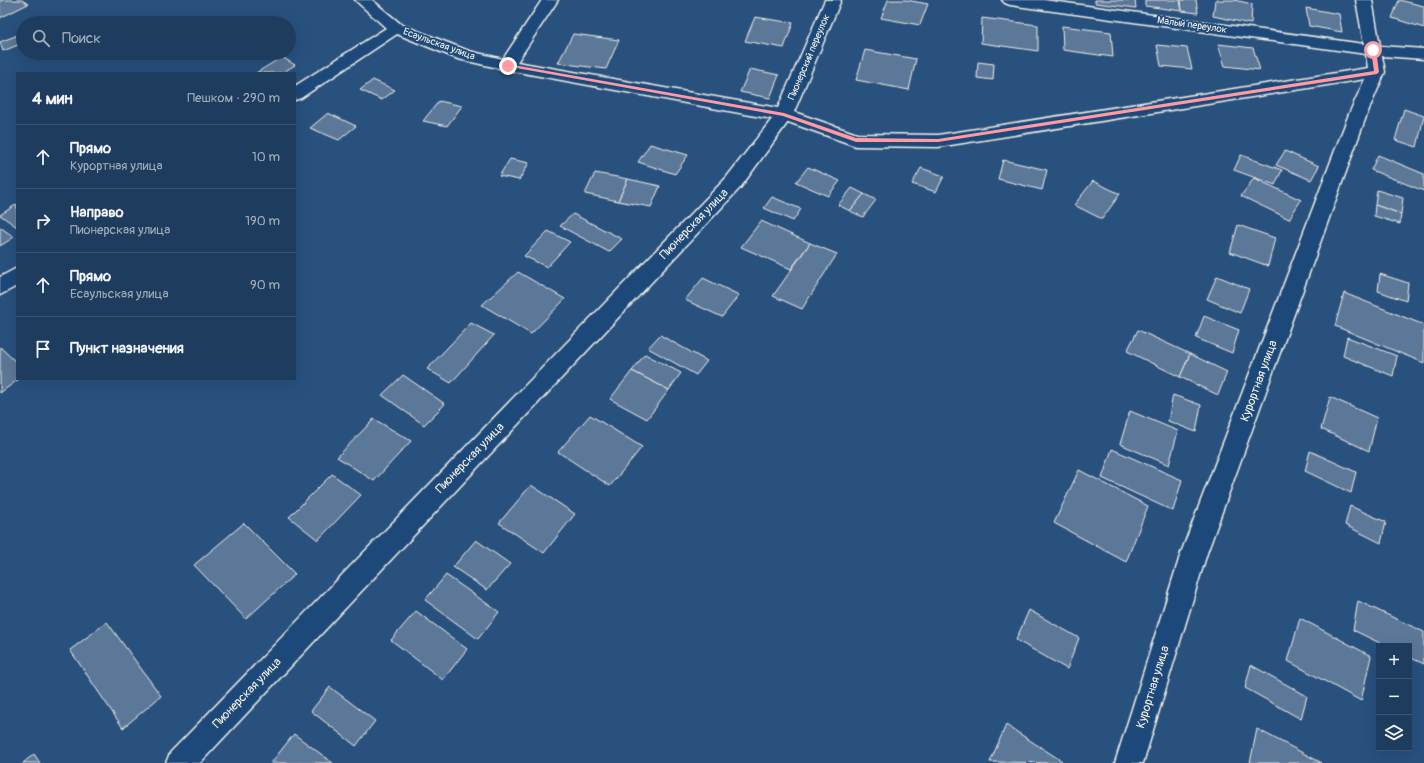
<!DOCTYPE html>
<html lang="ru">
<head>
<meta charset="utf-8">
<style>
	body { margin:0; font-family:Pangolin,sans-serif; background:#264464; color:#f1f3f6 }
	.controls { position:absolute; right:12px; bottom:12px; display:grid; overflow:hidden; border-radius:0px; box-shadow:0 4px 16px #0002 }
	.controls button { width:36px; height:36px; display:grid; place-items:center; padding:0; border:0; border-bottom:1px solid #3c5673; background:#1e3d5e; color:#f1f3f6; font:20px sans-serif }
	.stop { position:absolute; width:12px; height:12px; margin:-9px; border:3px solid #ff9aa2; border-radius:50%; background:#fff }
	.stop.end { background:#ff9aa2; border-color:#fff; box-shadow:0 1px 4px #0008 }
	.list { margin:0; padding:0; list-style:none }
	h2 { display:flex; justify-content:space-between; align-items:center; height:52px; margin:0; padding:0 16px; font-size:17px }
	h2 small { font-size:13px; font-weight:400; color:#a1aebc }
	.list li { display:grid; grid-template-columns:26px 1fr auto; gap:12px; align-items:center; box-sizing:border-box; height:64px; padding:0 16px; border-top:1px solid #3c5673 }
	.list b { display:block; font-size:15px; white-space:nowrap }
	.list p { margin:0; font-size:13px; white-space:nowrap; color:#a1aebc }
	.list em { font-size:13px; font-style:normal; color:#a1aebc }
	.icon { flex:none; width:22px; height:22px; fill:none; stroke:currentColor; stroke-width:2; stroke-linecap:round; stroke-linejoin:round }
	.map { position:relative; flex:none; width:1424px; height:763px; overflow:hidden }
	.search { position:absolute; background:#1e3d5e; box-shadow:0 4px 16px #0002; left:16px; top:16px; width:280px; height:44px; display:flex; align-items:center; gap:10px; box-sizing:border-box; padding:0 14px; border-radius:22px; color:#a1aebc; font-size:15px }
	.panel { position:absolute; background:#1e3d5e; box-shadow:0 4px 16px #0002; left:16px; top:72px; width:280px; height:308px; border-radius:0px }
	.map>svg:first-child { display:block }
</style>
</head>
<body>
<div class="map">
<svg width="1424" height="763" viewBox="0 0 1424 763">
	<rect width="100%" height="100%" fill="#28517e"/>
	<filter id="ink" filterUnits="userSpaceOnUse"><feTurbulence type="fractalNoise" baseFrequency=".025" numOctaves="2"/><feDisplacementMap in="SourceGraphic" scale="8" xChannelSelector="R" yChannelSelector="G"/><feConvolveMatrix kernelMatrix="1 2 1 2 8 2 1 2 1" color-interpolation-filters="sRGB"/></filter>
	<g filter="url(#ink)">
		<g fill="#5b7899" stroke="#f4f1e8">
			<polygon points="3,0 22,0 28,4 0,18 0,1"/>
			<polygon points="888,0 906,0 928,4 920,25 881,18"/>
			<polygon points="1095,0 1135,0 1136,8 1095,3"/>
			<polygon points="1145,0 1180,0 1182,11 1145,6"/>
			<polygon points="1181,0 1196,0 1198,13 1182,11"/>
			<polygon points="1215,0 1234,0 1252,4 1251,24 1213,16"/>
			<polygon points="1399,0 1424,6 1424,28 1392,18"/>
			<polygon points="1306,8 1339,14 1342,32 1309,26"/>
			<polygon points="755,17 793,23 784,48 745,41"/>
			<polygon points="982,18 1038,25 1038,51 981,43"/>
			<polygon points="1062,26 1111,32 1113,57 1063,50"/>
			<polygon points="23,33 23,43 3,51 0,42"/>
			<polygon points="573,34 619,40 606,69 558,63"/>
			<polygon points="1218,44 1253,48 1260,70 1225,66"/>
			<polygon points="1157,45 1187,48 1192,69 1161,66"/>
			<polygon points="865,50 916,59 909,90 856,80"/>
			<polygon points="282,57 295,65 282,73 256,73"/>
			<polygon points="978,62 994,64 993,80 977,78"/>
			<polygon points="750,69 779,75 770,98 740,92"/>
			<polygon points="373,80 395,90 382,100 360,90"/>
			<polygon points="439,101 462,106 447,126 423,121"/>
			<polygon points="1404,109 1424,116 1417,147 1395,140"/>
			<polygon points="328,113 356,126 339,140 310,128"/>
			<polygon points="650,144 688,155 675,174 638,162"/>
			<polygon points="1285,151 1319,166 1311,180 1276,165"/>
			<polygon points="1241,155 1282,170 1275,185 1234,170"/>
			<polygon points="1378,155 1424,174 1424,191 1371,170"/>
			<polygon points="510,159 529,163 519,180 499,176"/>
			<polygon points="1003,160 1047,170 1042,190 998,179"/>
			<polygon points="808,167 840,181 828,196 796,182"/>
			<polygon points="921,168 944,176 936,192 912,184"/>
			<polygon points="595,173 628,179 618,201 585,194"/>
			<polygon points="1254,178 1301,200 1289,219 1241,196"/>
			<polygon points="628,179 660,186 651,207 618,201"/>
			<polygon points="1093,181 1120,194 1102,219 1074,205"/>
			<polygon points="852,188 864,194 850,211 838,205"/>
			<polygon points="1377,190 1403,198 1401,214 1375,205"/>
			<polygon points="864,194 876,200 863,217 850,211"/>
			<polygon points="772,197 801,209 793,221 764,208"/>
			<polygon points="17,204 17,227 0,215"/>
			<polygon points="1375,205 1401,214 1400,224 1374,216"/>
			<polygon points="573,214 622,239 609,252 560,226"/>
			<polygon points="761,221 810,243 791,269 741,247"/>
			<polygon points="1238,225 1275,238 1268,266 1230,252"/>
			<polygon points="0,227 14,237 0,246"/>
			<polygon points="548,231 570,242 547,267 524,256"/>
			<polygon points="810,243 837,254 802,309 773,296"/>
			<polygon points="518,272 565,299 531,334 482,305"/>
			<polygon points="1380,274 1408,283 1406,301 1378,291"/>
			<polygon points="1217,276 1249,289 1240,313 1207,299"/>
			<polygon points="703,278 739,295 722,317 685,300"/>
			<polygon points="1344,293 1424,325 1424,363 1335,326"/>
			<polygon points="1204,316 1239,330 1232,353 1196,338"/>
			<polygon points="471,323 494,335 451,383 427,369"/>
			<polygon points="1138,330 1190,354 1180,377 1127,351"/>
			<polygon points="660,335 707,361 696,375 648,348"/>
			<polygon points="1347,337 1397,356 1393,376 1343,356"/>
			<polygon points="0,347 17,363 17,379 19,379 0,393"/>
			<polygon points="645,354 681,373 669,390 632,371"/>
			<polygon points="1190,354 1227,372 1218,395 1180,377"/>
			<polygon points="632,371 669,390 647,419 610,399"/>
			<polygon points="403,375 445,404 424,425 382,395"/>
			<polygon points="1173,395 1201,405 1196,432 1168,421"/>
			<polygon points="1330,397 1377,418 1369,451 1321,429"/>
			<polygon points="1130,411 1178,431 1169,465 1120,444"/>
			<polygon points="590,415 642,447 610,486 558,452"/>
			<polygon points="374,419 411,441 374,481 337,457"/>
			<polygon points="1112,449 1182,480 1173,511 1102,478"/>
			<polygon points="1310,451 1356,472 1351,493 1305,471"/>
			<polygon points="1079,470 1148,506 1126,562 1054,523"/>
			<polygon points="332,474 361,495 318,540 289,517"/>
			<polygon points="531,485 575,514 544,553 499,523"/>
			<polygon points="1350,506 1386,522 1381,543 1345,525"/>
			<polygon points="244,523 295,574 246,619 194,565"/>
			<polygon points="476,540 510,564 487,590 453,567"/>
			<polygon points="446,575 499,612 478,639 425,600"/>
			<polygon points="1358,601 1424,632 1424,664 1409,657 1409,646 1386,646 1353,630"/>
			<polygon points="1029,610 1079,638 1067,669 1016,640"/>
			<polygon points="416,611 467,649 443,680 391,640"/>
			<polygon points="1300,618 1371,656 1361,701 1288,661"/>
			<polygon points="107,622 161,696 123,728 70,650"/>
			<polygon points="1251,665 1307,696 1301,719 1245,688"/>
			<polygon points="330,687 375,721 356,746 311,711"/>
			<polygon points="1006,725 1062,761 1061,763 990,762"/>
			<polygon points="1257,729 1322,763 1250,763"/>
			<polygon points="294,734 333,763 271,763"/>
			<polygon points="34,754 40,763 23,763"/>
		</g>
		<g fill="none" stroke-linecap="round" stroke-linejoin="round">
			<g stroke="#f4f1e8" stroke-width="3">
				<g id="minor">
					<polygon points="355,0 372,0 402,25 469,51 503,59 542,0 558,0 517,62 778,108 825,0 841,0 794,112 857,134 938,135 1368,68 1366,54 1010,5 1005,3 1002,0 1044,0 1364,44 1356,0 1372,0 1380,46 1424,49 1424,59 1382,56 1385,72 1367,114 1207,553 1143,763 1115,763 1181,553 1349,114 1365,79 938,147 856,146 788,122 740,188 200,763 166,763 170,753 726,178 772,119 507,70 458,59 397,34 301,98 295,100 295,86 386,28"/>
					<polygon points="17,268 17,286 0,295 0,277"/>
				</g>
			</g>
			<use href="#minor" fill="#1f4a7a" fill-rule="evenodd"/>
		</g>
	</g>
	<polygon fill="#ff9aa2" points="1373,48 1376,50 1379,72 1377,74 938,142 856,142 783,116 505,66 508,64 784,113 856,138 938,139 1374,71 1371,50"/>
	<g text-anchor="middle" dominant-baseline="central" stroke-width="3.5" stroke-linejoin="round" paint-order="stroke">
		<g font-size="10" fill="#f4f1e8" stroke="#1f4a7a">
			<text transform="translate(1192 25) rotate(8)">Малый переулок</text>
			<text transform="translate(439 44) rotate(20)">Есаульская улица</text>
			<text transform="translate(809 57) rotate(-67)">Пионерский переулок</text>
		</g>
		<g font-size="12" fill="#f4f1e8" stroke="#1f4a7a">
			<text transform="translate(694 224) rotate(-46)">Пионерская улица</text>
			<text transform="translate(1259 381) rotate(-70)">Курортная улица</text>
			<text transform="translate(470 458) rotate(-46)">Пионерская улица</text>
			<text transform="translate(1153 687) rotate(-73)">Курортная улица</text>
			<text transform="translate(247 693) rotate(-46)">Пионерская улица</text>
		</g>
	</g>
</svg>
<div class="controls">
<button>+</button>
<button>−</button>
<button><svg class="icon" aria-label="layers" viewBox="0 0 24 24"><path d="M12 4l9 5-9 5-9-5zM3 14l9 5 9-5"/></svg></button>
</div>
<div class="stop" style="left:1373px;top:50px"></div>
<div class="stop end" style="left:508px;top:66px"></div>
<div class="search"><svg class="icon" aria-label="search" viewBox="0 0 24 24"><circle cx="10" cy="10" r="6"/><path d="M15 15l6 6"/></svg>Поиск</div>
<section class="panel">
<h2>4 мин<small>Пешком · 290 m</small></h2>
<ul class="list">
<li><svg class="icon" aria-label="ahead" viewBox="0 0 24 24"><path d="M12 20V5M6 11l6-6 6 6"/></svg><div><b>Прямо</b><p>Курортная улица</p></div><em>10 m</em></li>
<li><svg class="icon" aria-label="right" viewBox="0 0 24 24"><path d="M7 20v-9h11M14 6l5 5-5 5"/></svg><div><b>Направо</b><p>Пионерская улица</p></div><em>190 m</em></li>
<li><svg class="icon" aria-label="ahead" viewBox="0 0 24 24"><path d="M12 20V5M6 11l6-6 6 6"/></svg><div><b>Прямо</b><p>Есаульская улица</p></div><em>90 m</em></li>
<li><svg class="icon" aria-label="arrive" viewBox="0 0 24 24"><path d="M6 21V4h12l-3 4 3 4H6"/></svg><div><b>Пункт назначения</b></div></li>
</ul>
</section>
</div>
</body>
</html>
